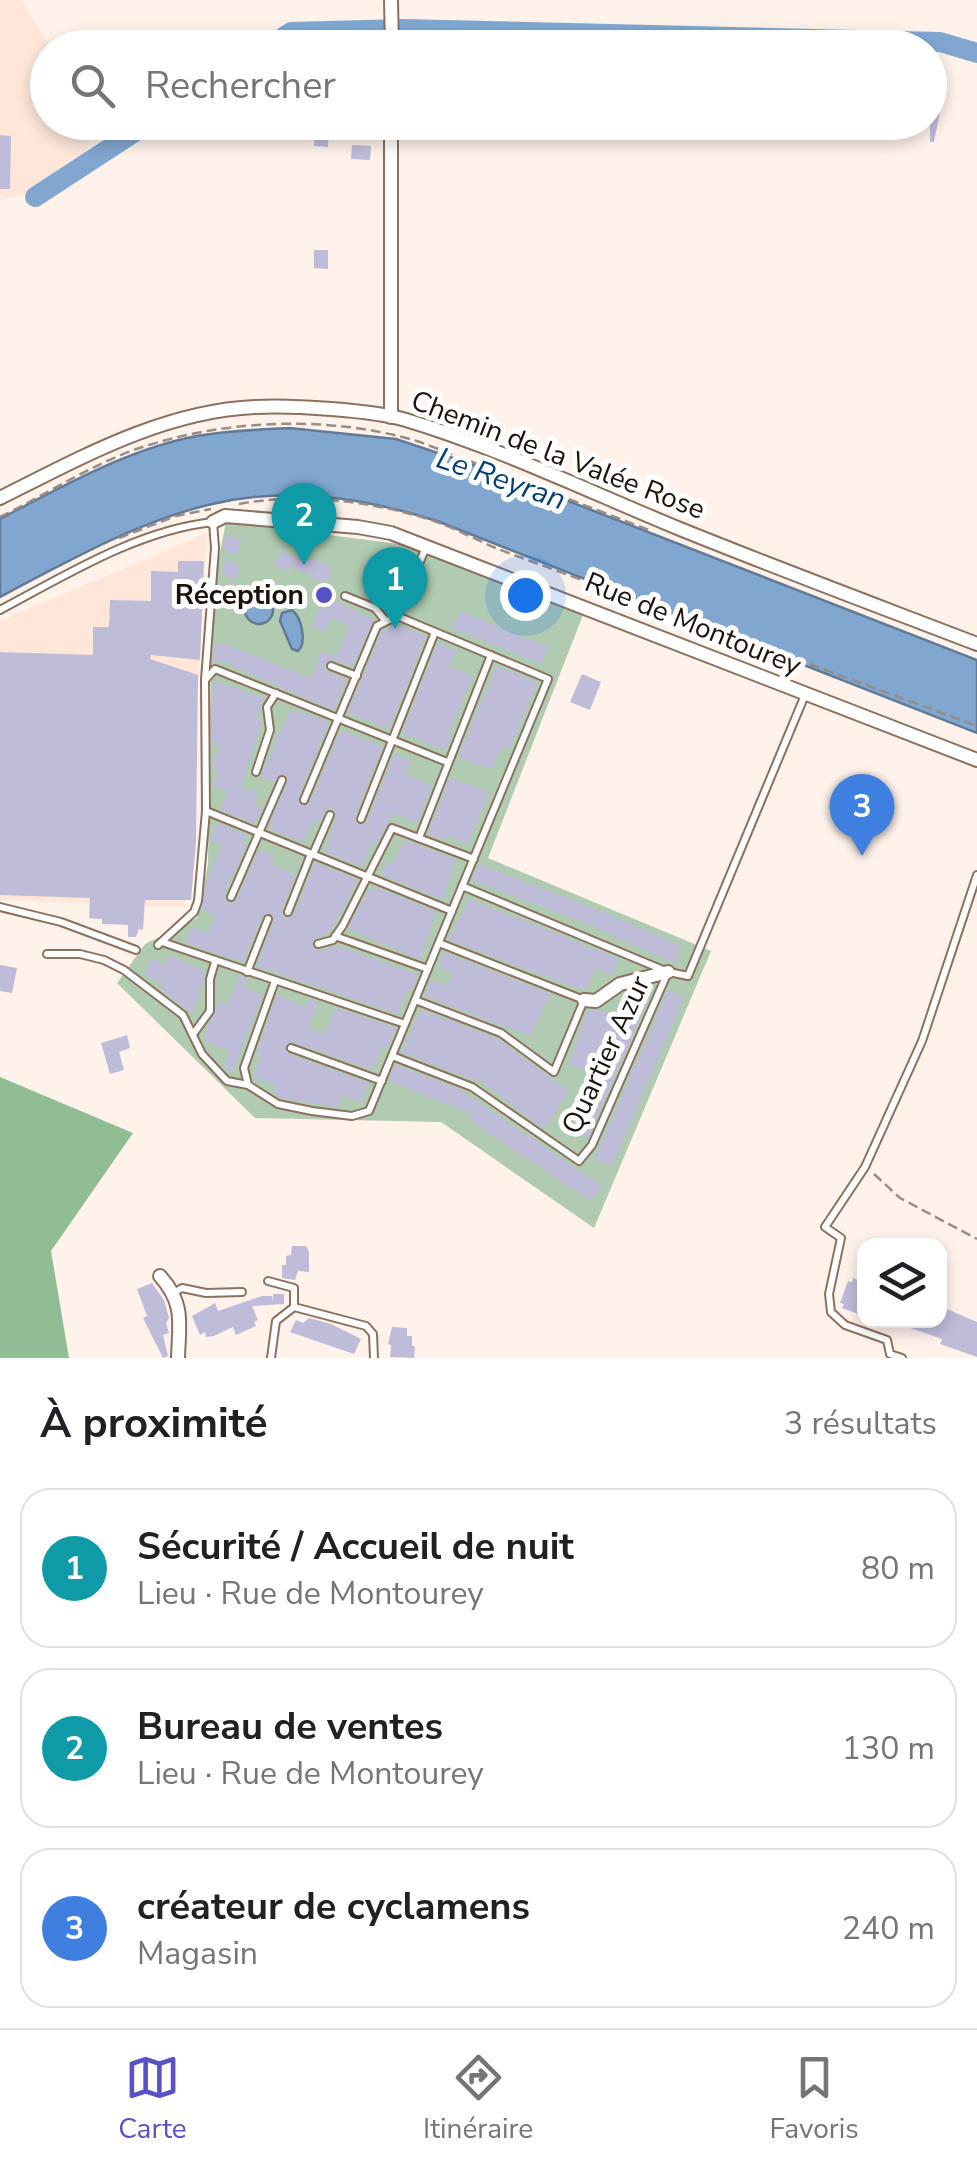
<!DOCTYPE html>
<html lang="fr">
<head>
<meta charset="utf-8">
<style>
	body { margin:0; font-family:"Nunito Sans",sans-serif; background:#f6f6f6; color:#202124 }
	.controls { position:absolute; right:30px; bottom:30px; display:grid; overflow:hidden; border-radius:20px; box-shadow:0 5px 15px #0003 }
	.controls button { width:90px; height:90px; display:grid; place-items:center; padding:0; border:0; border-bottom:2px solid #e0e0e0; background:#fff; color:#202124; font:50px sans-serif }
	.you { position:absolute; left:525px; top:595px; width:35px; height:35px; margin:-25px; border:8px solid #fff; border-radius:50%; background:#1a73e8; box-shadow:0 0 0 15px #1a73e833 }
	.badge { display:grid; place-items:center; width:65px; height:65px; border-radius:50%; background:#5851c9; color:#fff; font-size:32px; font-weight:700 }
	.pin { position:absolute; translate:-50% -82px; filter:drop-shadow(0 2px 5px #0008) }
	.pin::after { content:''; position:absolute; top:52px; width:35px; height:30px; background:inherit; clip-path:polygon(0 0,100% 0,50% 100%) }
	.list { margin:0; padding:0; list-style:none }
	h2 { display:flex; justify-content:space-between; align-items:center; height:130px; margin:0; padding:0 40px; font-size:42px }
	h2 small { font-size:32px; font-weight:400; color:#757577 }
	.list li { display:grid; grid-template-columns:65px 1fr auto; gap:30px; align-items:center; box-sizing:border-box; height:160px; margin:0 20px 20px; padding:0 20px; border:2px solid #e0e0e0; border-radius:30px }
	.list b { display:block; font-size:38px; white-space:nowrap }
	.list p { margin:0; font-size:32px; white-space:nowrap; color:#757577 }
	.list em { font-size:32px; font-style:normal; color:#757577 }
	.icon { flex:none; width:55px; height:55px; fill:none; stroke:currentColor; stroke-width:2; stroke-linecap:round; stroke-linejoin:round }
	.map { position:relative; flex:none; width:977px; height:1358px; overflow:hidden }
	.search { position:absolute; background:#fff; box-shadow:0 5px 15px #0003; left:30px; right:30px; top:30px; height:110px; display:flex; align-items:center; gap:25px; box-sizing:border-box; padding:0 35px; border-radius:55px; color:#757577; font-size:38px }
	.sheet { height:670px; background:#fff }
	nav { display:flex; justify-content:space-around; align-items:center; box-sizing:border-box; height:140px; border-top:2px solid #e0e0e0; background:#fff; font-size:28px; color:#757577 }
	nav a { display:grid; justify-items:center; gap:5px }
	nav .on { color:#5851c9 }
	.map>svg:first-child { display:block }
</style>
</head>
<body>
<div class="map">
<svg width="977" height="1358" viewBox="0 0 977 1358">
	<rect width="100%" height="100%" fill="#fef2eb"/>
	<g fill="#fee7d9">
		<polygon points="0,0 22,0 50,47 48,122 92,123 95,127 79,169 26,194 0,200"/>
		<polygon points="207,533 185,907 0,900 0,621"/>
	</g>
	<polygon fill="#b0cbb1" points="226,522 407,545 583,615 488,858 711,951 594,1228 441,1122 255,1118 117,983 145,944 197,918 208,864 212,591"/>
	<polygon fill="#91bd94" points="0,1077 133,1133 51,1251 69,1358 0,1358"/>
	<g fill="#81a7d1" stroke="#637a96" stroke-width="2.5">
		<path d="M 289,428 L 396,439 L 486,469 L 977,660 L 977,733 L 437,521 C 252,462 161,511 0,597 L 0,519 C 59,488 121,453 187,438 C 220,431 255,430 289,428 Z"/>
		<circle cx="259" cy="610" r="14"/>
		<path d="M 292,610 C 302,618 307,643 298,651 L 292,649 L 280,621 L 282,613 Z"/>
	</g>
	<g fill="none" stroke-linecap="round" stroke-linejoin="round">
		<g stroke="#81a7d1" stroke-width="20">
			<polyline points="267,48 291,32 402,29 940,42 977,53"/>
			<polyline points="35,197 150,122"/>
		</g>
	</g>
	<g fill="#bfbcda">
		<polygon points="930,90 944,92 934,142 930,142"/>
		<polygon points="314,122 329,125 328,147 314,146"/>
		<polygon points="0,135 11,136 10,189 0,189"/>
		<polygon points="352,145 371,146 370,160 351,159"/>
		<polygon points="314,250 328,250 328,269 314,268"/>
		<polygon points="227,535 242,540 237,555 222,550"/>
		<polygon points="282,551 298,560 301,555 333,567 326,583 291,567 288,572 275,565"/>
		<polygon points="227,560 241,566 235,580 221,574"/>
		<polygon points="178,561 204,561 200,660 151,655 150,659 198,675 196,841 191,900 145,900 143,930 139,929 136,937 128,937 128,925 102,924 102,919 89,918 90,898 0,895 0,652 93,655 93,627 109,627 110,600 151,601 151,571 178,572"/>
		<polygon points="232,582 246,589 239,603 225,596"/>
		<polygon points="320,585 334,590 331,599 374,620 352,667 333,659 325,663 326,671 347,680 334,710 232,666 233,663 213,661 215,643 225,644 311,678 322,651 336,657 350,626 331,618 326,632 312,626 321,602 314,599"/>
		<polygon points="460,611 548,647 541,664 453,628"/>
		<polygon points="397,624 426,636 389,729 348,712 382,631"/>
		<polygon points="438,643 456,651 449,666 473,676 449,732 452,734 446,750 402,733"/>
		<polygon points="497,666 536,682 536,685 509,750 502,746 492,769 458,757"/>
		<polygon points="582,674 601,682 590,710 570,702"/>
		<polygon points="216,681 263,698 257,718 262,721 241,787 259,794 254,805 262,808 255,824 221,810 228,792 213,785 219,771 213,768 213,764 220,746 212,743 212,692"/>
		<polygon points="290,709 329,722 298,797 300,806 310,803 341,731 382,746 355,816 358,825 367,822 395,753 411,760 405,774 432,786 417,823 393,813 376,844 372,843 362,867 325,852 337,815 332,808 325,810 319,823 314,820 304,842 268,829 289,778 282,773 274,782 261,777"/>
		<polygon points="450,778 489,792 468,844 447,835 445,841 428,834"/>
		<polygon points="217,823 247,835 243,843 246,845 224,895 229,904 237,900 259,850 274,856 271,864 295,875 281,910 286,919 294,915 315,863 358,880 331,930 314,939 312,947 319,951 336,946 418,975 412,990 407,990 398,1014 257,966 274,922 270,912 262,916 243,962 186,943 191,927 209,933 215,915 202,910 206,884 222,846 210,841"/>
		<polygon points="404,840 456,859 443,900 382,875 388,860 394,863"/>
		<polygon points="479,864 608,914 681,946 674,963 595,927 472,880"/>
		<polygon points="377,888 436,912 420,959 348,929 369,889 375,891"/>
		<polygon points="469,899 619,959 612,975 596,968 586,990 582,990 449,940"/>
		<polygon points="444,952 550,994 530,1036 427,997 425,995 431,980 448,985 452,973 438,966"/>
		<polygon points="169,956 205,971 193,1014 159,988 163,983 144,975 151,959 165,965"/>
		<polygon points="0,965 17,968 12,993 0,991"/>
		<polygon points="240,975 248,979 244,987 263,995 232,1072 224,1068 230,1051 203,1040 219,1001 228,1004"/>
		<polygon points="668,990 684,998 611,1167 595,1159"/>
		<polygon points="629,994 647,1002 588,1138 571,1130 609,1047 606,1045 585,1071 569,1065 588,1010 599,1010 618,1018"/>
		<polygon points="277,995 306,1007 309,999 318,1002 308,1028 325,1034 335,1008 396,1028 388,1048 382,1046 373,1070 293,1042 285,1045 289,1054 368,1083 362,1103 342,1095 338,1107 281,1098 273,1093 276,1085 253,1078 261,1054 257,1052"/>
		<polygon points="421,1010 498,1039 569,1091 544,1129 475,1077 474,1080 401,1052"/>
		<polygon points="127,1035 130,1048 119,1052 124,1070 110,1074 101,1043"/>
		<polygon points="396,1065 459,1089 602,1186 591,1201 490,1134 469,1119 472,1114 389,1081"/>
		<polygon points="292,1246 306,1246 309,1252 309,1272 298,1271 295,1280 282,1278 282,1265 286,1265 286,1256 291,1255"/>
		<polygon points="853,1278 864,1282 864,1316 842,1308 844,1304 840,1303 848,1281 852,1282"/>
		<polygon points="152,1283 164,1300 169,1318 166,1323 169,1333 163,1335 168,1356 163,1358 143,1318 147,1316 137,1289"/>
		<polygon points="273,1294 284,1294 284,1304 252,1306 258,1320 254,1322 256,1326 236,1335 233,1327 214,1336 206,1337 205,1332 200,1335 192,1316 215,1303 218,1311 262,1296 272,1296 273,1302"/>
		<polygon points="940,1306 977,1322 977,1357 940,1344 942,1339 893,1322 940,1320"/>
		<polygon points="309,1318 331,1324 361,1339 354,1354 290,1332 296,1320 303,1323"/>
		<polygon points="392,1327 407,1328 407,1336 412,1336 412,1346 415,1346 414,1358 390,1357 391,1345 388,1344"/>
	</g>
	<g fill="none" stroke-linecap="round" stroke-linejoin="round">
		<g stroke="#8b7160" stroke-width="10">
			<g id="service">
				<polyline points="345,596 375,608 385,620"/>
				<path d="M 0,610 C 66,575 138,530 213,522 L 215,548 L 205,680 L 206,811 L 198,901 L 194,912 L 158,945"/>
				<polyline points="397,616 426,547"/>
				<polyline points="331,666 357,676"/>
				<polyline points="206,679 215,669 447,762"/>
				<polyline points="256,772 270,730 267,707 276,693"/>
				<polyline points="206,811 452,911"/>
				<polyline points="361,819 435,632"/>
				<polyline points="419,838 491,655"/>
				<polyline points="313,854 330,815"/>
				<polyline points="231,897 282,780"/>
				<polyline points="0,907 61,922 136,950"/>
				<polyline points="288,912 311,854"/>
				<polyline points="335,936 428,969"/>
				<polyline points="165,943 405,1024"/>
				<polyline points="318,944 333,940 343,925 392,828 474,859"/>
				<polyline points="47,954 80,954 104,960 124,970 183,1015 202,1054 227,1081 248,1085 278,1104 312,1111 352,1116 369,1111 548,679 397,616 377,626 304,800"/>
				<polyline points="247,972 268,919"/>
				<polyline points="669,972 688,976 805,695"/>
				<polyline points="415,1000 501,1033 554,1072 584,1000 439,943"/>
				<polyline points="194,1033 210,1011 210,979 215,962"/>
				<polyline points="291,1048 382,1081"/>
				<polyline points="392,1056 472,1087 579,1161 592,1145 668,972 462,886"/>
				<polyline points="248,1085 244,1068 275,981"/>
				<polyline points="268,1281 294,1288 294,1307 366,1326 373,1334 374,1358"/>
				<polyline points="175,1292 182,1288 206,1293 242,1292"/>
				<polyline points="271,1358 276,1321 294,1307"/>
				<polyline points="902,1358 890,1354 887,1340 845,1325 831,1312 829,1294 841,1238 825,1227 865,1167 922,1041 977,875"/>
			</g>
		</g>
		<g stroke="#8b7160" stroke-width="16">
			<g id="minor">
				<polyline points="391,0 392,48"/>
				<polyline points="391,417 391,122"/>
				<path d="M 0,498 C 80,458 163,411 255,407 C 291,405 372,410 406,420 C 499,448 590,492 680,529 C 779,569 878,606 977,644"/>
				<polyline points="213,522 225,516 358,527 391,533 977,760"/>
				<polyline points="584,1000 596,1001 620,984 668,972"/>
				<path d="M 160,1276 C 185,1304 179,1323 178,1358"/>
			</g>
		</g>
		<g stroke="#988d86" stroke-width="2.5" stroke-dasharray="10 5" stroke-linecap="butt">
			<path d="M 239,504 C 297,493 361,500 418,516 C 445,523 472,538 498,549 L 977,726"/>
			<path d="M 0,517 C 43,496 86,468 131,451 C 220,419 329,414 420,442 L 649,530"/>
			<polyline points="119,538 176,516 211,509"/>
			<polyline points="874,1174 900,1198 977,1239"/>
		</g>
		<use href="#service" stroke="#fff" stroke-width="6"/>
		<use href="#minor" stroke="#fff" stroke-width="12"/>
	</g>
	<circle fill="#5851c9" stroke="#fff" stroke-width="4" cx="324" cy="595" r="10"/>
	<g text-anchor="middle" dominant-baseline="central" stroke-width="10" stroke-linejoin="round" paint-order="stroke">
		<g font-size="28" fill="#1c120b" stroke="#fff">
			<text transform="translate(558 455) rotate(21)">Chemin de la Valée Rose</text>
			<text transform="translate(693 624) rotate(22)">Rue de Montourey</text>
			<text transform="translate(606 1055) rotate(-65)">Quartier Azur</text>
		</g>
		<g font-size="28" font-weight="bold" fill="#1c120b" stroke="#fff" text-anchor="end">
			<text x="304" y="595">Réception</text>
		</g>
		<g font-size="30" font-style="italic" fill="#053f73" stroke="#fff">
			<text transform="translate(501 479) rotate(19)">Le Reyran</text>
		</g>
	</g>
</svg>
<div class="controls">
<button><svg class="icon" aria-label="layers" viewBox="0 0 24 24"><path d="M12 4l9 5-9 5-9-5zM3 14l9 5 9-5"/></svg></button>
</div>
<div class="you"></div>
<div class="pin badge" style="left:395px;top:629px;background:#0f9aa8">1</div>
<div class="pin badge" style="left:304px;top:565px;background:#0f9aa8">2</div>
<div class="pin badge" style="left:862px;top:856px;background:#3f7fe0">3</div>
<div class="search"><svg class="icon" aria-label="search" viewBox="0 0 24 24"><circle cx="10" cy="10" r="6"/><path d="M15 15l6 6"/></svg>Rechercher</div>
</div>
<section class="sheet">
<h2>À proximité<small>3 résultats</small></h2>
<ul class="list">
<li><span class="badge" style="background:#0f9aa8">1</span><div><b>Sécurité / Accueil de nuit</b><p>Lieu · Rue de Montourey</p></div><em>80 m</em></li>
<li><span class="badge" style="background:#0f9aa8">2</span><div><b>Bureau de ventes</b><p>Lieu · Rue de Montourey</p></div><em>130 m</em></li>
<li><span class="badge" style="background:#3f7fe0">3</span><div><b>créateur de cyclamens</b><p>Magasin</p></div><em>240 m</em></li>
</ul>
</section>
<nav>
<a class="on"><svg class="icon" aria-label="map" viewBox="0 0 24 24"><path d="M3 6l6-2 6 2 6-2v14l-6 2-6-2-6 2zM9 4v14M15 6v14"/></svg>Carte</a>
<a><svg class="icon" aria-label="directions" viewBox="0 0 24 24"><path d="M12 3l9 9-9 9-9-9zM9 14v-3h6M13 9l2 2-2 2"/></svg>Itinéraire</a>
<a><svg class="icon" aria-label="saved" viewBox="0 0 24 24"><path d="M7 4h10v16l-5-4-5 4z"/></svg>Favoris</a>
</nav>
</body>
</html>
